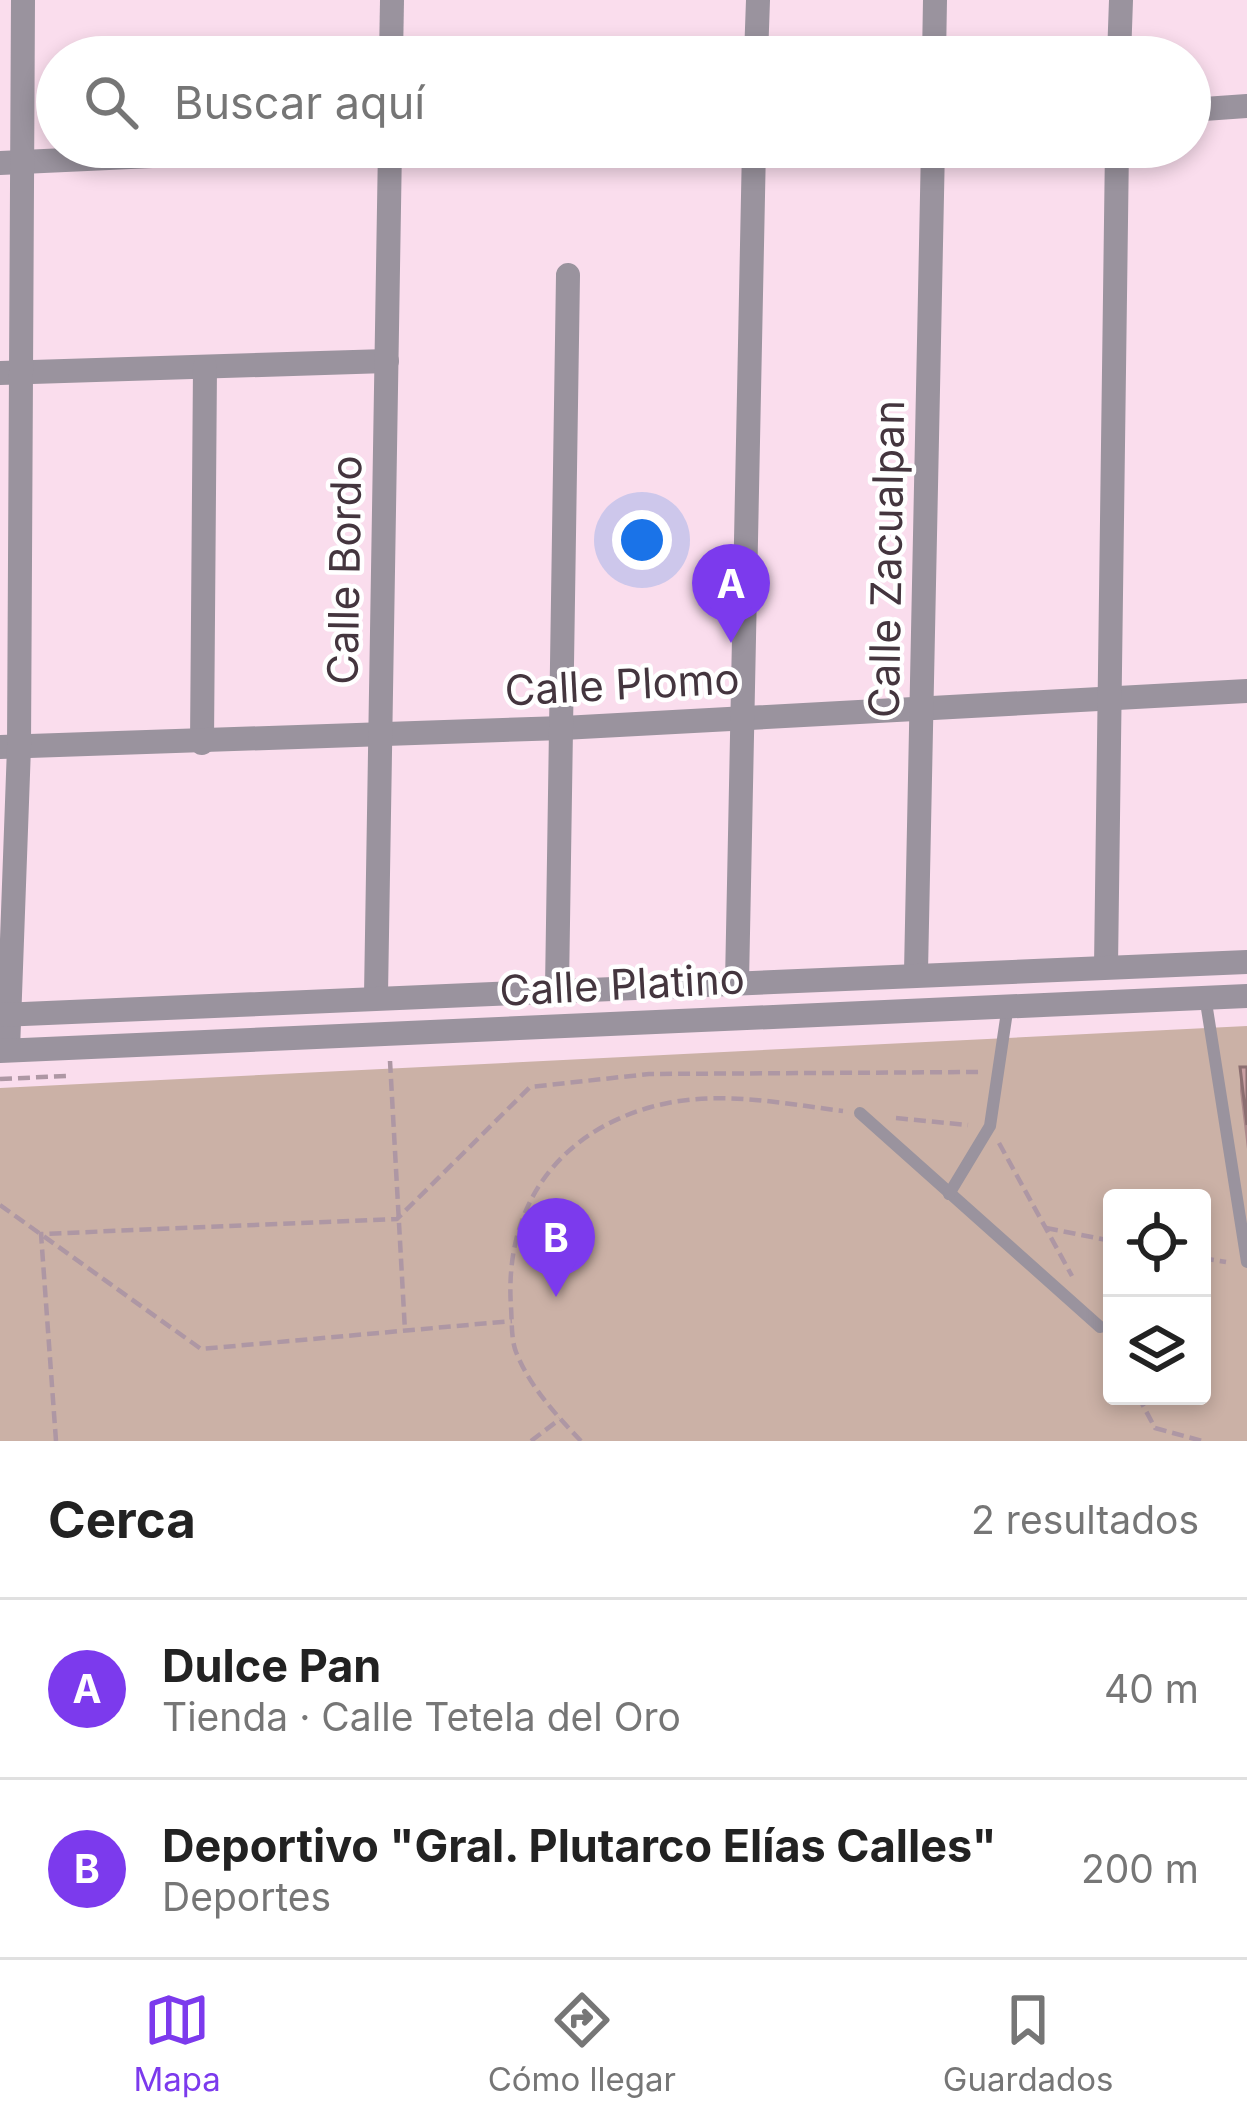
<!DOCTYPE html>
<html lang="es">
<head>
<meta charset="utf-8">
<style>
	body { margin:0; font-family:Inter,sans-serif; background:#f2f2f2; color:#222 }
	.controls { position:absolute; right:36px; bottom:36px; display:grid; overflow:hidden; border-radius:12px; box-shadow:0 6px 18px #0003 }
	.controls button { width:108px; height:108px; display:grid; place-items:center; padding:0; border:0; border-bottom:3px solid #e0e0e0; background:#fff; color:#222; font:60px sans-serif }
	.you { position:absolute; left:642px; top:540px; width:42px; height:42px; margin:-30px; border:9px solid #fff; border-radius:50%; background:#1a73e8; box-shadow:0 0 0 18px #1a73e833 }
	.badge { display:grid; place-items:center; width:78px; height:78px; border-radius:50%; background:#7c3aed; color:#fff; font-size:39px; font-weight:700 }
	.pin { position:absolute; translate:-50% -99px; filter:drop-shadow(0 3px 6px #0008) }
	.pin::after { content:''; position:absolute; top:63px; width:42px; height:36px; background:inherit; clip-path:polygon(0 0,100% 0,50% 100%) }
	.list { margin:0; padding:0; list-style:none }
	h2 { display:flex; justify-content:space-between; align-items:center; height:156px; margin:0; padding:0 48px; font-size:51px }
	h2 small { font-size:39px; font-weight:400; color:#767676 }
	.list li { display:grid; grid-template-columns:78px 1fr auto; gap:36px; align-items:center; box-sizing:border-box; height:180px; padding:0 48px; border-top:3px solid #e0e0e0 }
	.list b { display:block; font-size:45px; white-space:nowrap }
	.list p { margin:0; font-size:39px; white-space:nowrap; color:#767676 }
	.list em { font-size:39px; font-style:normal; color:#767676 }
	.icon { flex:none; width:66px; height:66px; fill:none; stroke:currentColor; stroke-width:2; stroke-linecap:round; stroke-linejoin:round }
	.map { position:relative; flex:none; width:1247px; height:1441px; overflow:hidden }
	.search { position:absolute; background:#fff; box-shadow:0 6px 18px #0003; left:36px; right:36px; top:36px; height:132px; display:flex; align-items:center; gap:30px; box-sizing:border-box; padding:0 42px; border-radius:66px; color:#767676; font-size:45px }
	.sheet { height:516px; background:#fff }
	nav { display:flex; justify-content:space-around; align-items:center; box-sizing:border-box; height:168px; border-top:3px solid #e0e0e0; background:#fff; font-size:33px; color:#767676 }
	nav a { display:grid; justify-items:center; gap:6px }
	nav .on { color:#7c3aed }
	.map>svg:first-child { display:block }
</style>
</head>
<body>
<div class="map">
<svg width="1247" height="1441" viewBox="0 0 1247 1441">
	<rect width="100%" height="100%" fill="#fadded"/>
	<path fill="#cbb1a6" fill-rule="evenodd" d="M 1247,1026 L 1247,1441 L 0,1441 L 0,1088 ZM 1112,1198 L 1202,1198 L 1202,1396 L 1112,1396 Z"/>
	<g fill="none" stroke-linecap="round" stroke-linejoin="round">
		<g stroke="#ae97a4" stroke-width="4.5" stroke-dasharray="12 6" stroke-linecap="butt">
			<polyline points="390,1061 405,1331"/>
			<polyline points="0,1079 66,1076"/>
			<polyline points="896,1118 968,1125"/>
			<polyline points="999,1143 1072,1276"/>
			<polyline points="0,1205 201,1349 512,1321"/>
			<polyline points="1046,1228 1112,1241"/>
			<polyline points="1202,1258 1226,1262"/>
			<polyline points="1138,1396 1155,1428 1202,1441"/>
			<polyline points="56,1441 41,1234 397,1219 530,1087 649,1074 980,1072"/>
			<polyline points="531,1441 560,1419"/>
			<path d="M 581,1441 C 556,1415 530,1387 516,1352 C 511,1339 512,1321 511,1307 C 504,1209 556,1134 651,1107 C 716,1089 778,1103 843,1111"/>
		</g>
		<g stroke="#9a939e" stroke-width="12">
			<polyline points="1205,996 1247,1262"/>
			<polyline points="860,1113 1100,1327"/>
			<polyline points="949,1194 990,1126 1008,1005"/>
		</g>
		<g stroke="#9a939e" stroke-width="24">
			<polyline points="391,57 392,0"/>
			<polyline points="756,57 758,0"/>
			<polyline points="934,57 935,0"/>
			<polyline points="1119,57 1121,0"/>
			<polyline points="1190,110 1247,106"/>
			<polyline points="0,163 348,147"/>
			<polyline points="0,373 387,361"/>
			<polyline points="202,743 205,367"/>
			<polyline points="0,747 563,728 1247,691"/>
			<polyline points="1106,967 1117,147"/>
			<polyline points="916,972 933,147"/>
			<polyline points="737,982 754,147"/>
			<polyline points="557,988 568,275"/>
			<polyline points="376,995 390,147"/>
			<polyline points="8,1050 19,747 23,0"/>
		</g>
		<g stroke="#9a939e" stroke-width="24">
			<polyline points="0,1015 1247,962"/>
			<polyline points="0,1051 1247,996"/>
		</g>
	</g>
	<polygon fill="#ac898b" points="1240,1067 1247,1067 1247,1149 1240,1091"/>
	<polygon fill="#c89fa2" stroke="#8c6f71" stroke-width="3" points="1240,1067 1247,1067 1247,1125"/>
	<g text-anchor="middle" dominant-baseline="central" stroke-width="9" stroke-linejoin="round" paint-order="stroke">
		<g font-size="42" fill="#44353e" stroke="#fff">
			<text transform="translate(886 559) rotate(-89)">Calle Zacualpan</text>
			<text transform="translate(344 570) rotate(-89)">Calle Bordo</text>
			<text transform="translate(622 684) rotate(-3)">Calle Plomo</text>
			<text transform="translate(622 984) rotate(-3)">Calle Platino</text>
		</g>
	</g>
</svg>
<div class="controls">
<button><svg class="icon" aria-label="locate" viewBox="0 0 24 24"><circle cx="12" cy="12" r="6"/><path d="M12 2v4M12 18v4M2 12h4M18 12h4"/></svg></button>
<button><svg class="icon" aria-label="layers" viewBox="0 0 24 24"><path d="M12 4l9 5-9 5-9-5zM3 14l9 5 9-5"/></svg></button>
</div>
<div class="you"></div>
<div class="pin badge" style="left:731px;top:643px">A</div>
<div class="pin badge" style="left:556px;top:1297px">B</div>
<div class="search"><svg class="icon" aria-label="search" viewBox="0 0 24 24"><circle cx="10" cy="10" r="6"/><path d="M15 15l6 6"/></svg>Buscar aquí</div>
</div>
<section class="sheet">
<h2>Cerca<small>2 resultados</small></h2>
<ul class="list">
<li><span class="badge">A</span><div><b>Dulce Pan</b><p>Tienda · Calle Tetela del Oro</p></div><em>40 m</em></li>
<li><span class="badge">B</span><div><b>Deportivo &quot;Gral. Plutarco Elías Calles&quot;</b><p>Deportes</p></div><em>200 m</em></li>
</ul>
</section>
<nav>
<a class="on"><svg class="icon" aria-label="map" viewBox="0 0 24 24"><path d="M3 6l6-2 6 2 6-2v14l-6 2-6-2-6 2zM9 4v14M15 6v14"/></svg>Mapa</a>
<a><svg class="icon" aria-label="directions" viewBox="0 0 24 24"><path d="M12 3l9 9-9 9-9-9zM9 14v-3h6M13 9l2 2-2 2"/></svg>Cómo llegar</a>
<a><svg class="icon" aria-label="saved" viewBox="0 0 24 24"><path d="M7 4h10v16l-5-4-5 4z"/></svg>Guardados</a>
</nav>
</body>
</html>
